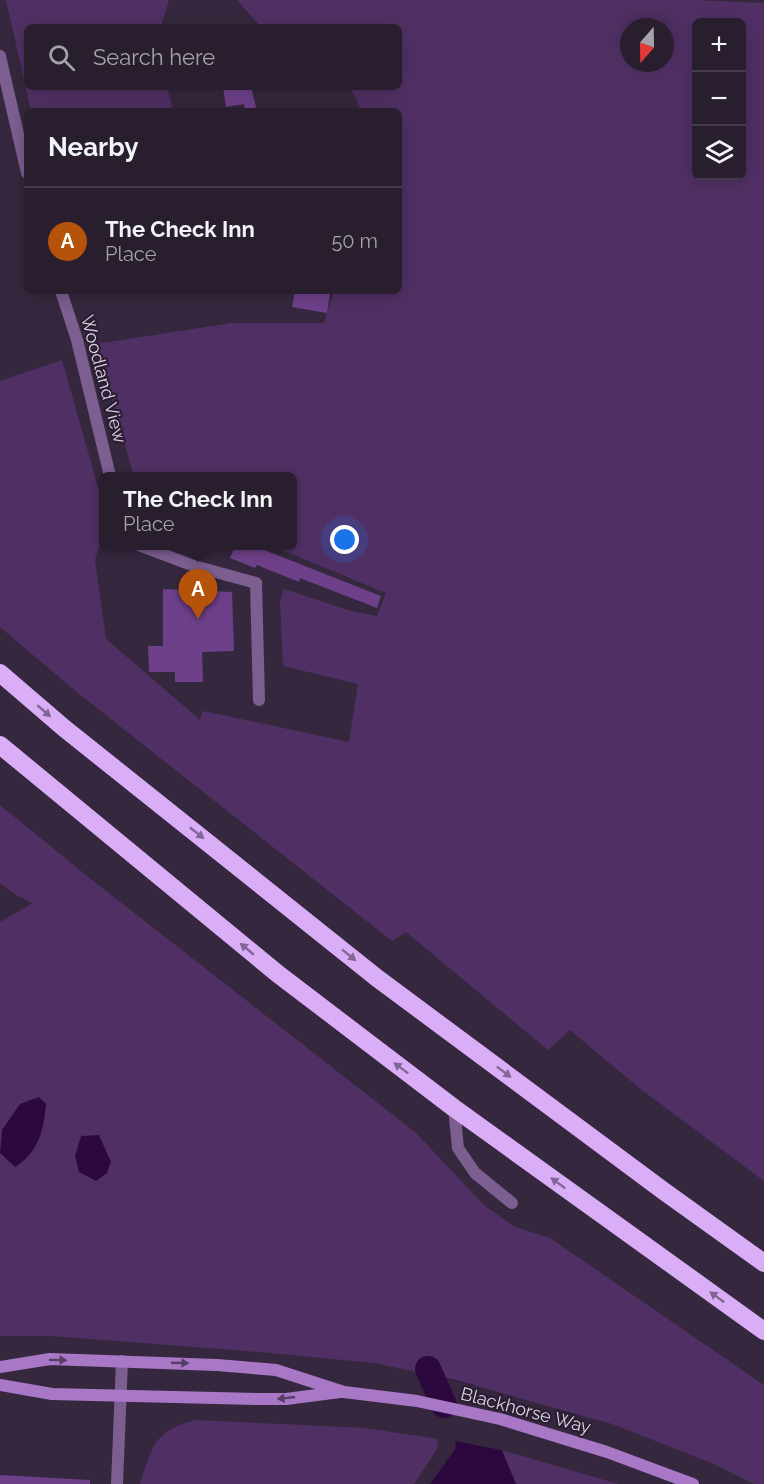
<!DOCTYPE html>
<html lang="en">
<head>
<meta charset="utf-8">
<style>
	body { margin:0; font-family:Raleway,sans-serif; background:#342b3a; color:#f1f3f6 }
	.controls { position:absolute; right:18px; top:18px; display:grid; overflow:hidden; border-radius:9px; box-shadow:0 3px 15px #0003 }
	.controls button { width:54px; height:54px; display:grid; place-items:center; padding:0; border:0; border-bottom:2px solid #443c4a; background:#281e2e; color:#f1f3f6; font:30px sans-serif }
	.compass { position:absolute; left:620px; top:18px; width:54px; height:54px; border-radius:50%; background:#281e2e; box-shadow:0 3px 15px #0003; rotate:200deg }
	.you { position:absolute; left:345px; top:540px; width:21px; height:21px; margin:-15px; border:4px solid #fff; border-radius:50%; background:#1a73e8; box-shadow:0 0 0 9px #1a73e833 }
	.badge { display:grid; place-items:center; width:39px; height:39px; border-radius:50%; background:#b45309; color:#fff; font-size:20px; font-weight:700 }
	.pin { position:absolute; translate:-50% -50px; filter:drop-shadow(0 2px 3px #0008) }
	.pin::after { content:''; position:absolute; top:32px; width:21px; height:18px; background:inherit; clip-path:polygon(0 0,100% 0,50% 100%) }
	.popup { position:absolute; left:99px; top:472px; width:198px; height:78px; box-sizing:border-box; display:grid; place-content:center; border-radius:9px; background:#281e2e; filter:drop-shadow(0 2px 4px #0005); font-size:20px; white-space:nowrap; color:#a5a2aa }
	.popup b { font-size:22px; color:#f1f3f6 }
	.popup::after { content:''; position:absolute; left:50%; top:100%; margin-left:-12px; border:12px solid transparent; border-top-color:#281e2e }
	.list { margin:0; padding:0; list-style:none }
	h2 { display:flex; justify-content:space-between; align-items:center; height:78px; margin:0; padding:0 24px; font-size:26px }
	h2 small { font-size:20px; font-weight:400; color:#a5a2aa }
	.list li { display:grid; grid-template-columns:39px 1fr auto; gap:18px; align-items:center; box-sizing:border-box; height:108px; padding:0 24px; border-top:2px solid #443c4a }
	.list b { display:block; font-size:22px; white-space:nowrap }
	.list p { margin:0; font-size:20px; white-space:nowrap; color:#a5a2aa }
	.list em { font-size:20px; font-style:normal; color:#a5a2aa }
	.icon { flex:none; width:33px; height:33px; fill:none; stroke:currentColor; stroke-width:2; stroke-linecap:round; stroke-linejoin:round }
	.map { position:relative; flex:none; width:764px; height:1484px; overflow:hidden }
	.search { position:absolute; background:#281e2e; box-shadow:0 3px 15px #0003; left:24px; top:24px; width:378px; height:66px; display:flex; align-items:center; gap:15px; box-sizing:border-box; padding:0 21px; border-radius:9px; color:#a5a2aa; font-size:22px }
	.panel { position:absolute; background:#281e2e; box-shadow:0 3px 15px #0003; left:24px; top:108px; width:378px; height:186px; border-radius:9px }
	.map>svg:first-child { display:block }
</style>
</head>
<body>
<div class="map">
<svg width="764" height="1484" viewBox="0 0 764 1484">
	<rect width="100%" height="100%" fill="#35283e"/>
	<g fill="#503064" fill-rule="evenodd">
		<polygon points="6,0 169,0 161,27 27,27 27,87 167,87 173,111 31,111"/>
		<path d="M 237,0 L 694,0 L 764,3 L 764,1181 L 638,1087 L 570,1030 L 548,1050 L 406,932 L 392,941 L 78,693 L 0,627 L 0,381 L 62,360 L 103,505 L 103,533 L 95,560 L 106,639 L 200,720 L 203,711 L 349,742 L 358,684 L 283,666 L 280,601 L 284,589 L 351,611 L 377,616 L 386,593 L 272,546 L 292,546 L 292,476 L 142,476 L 133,473 L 96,344 L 232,323 L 324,323 L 334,291 L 399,291 L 399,111 L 362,111 L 350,87 L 399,87 L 399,27 L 261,27 ZM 696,22 L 742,22 L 742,176 L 696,176 ZM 629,27 L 665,27 L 665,63 L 629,63 Z"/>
		<polygon points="0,805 92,880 415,1132 485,1206 515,1227 550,1238 764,1385 764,1484 754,1484 714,1464 612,1424 459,1381 418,1372 374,1363 271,1353 52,1336 0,1336 0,922 33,903 16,895 0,883"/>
		<path d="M 196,1420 L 365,1428 L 438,1439 L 437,1449 L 414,1484 L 140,1484 C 152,1447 154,1430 196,1420 Z"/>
		<polygon points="502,1450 618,1484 516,1484"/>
	</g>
	<g fill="#2d083f">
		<path d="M 39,1097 L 46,1104 C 44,1130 38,1153 15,1167 L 0,1153 L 2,1130 L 20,1104 Z"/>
		<polygon points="99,1135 111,1162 107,1173 96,1181 79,1172 75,1156 81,1136"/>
		<polygon points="425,1373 474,1385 516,1484 430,1484 455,1449 456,1443"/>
	</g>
	<polygon fill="#35283e" points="422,1373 477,1386 506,1451 451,1440"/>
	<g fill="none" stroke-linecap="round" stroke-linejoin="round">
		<polyline stroke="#2d083f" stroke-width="26" points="428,1369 444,1405"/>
	</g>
	<g fill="#6e408a">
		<polygon points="223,87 251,87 257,111 245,111 244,104 226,107"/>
		<polygon points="295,291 330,293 327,313 292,307"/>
		<polygon points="235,546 254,546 381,596 377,608 300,578 299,582 257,565 255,568 230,558"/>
		<polygon points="163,589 232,592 234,651 202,652 203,682 175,682 175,672 149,672 148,646 163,646"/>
		<polygon points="0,1475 90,1480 90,1484 0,1484"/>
	</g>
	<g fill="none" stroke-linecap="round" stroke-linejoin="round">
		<g stroke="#7c5e90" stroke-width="12">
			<polyline points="256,583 259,700"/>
			<polyline points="454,1108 458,1148 475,1173 512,1203"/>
		</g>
		<g stroke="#7c5e90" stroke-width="12">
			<polyline points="0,56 27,173"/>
			<polyline points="61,291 77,340 110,476"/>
			<polyline points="141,546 194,566 256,583"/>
			<polyline points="117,1484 122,1361"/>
		</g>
		<g stroke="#a878c7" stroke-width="12">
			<polyline points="0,1367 50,1359 217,1365 276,1370 344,1392 417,1401 500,1419 607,1452 693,1484"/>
			<polyline points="0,1385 52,1394 256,1399 286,1399 340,1392"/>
		</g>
		<g stroke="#daaef7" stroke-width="18">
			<polyline points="0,673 64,728 377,978 665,1192 764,1263"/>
			<polyline points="0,745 278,974 454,1108 764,1331"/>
		</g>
	</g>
	<defs><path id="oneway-solid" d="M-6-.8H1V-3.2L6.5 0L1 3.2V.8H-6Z" transform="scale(1.5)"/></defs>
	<g fill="#826696">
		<use href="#oneway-solid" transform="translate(44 711) rotate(41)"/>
		<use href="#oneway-solid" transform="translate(197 833) rotate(38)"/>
		<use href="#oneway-solid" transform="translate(247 949) rotate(-140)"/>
		<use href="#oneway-solid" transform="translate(349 955) rotate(39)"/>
		<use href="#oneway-solid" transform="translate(401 1068) rotate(-143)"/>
		<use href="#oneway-solid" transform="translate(504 1072) rotate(37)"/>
		<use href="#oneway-solid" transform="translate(558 1183) rotate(-144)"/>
		<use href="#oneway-solid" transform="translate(717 1297) rotate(-144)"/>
	</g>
	<g fill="#573e67">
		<use href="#oneway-solid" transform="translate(58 1360) rotate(1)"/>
		<use href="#oneway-solid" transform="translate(180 1363) rotate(2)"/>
		<use href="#oneway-solid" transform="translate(286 1398) rotate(174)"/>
	</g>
	<g text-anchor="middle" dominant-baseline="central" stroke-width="4.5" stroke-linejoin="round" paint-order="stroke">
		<g font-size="18" fill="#dbd2e1" stroke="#2b1e34">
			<text transform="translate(104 379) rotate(75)">Woodland View</text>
			<text transform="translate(526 1410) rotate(15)">Blackhorse Way</text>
		</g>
	</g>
</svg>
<div class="controls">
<button>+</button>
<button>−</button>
<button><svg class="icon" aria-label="layers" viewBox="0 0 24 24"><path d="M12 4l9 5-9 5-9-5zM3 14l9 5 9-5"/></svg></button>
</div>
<svg class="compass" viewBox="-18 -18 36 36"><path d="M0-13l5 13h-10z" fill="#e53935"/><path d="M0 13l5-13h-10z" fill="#a5a2aa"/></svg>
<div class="you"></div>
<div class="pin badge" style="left:198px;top:619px">A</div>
<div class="popup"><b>The Check Inn</b>Place</div>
<div class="search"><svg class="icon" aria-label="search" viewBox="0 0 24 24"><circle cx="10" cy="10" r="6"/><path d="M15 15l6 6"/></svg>Search here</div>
<section class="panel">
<h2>Nearby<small></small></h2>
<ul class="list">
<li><span class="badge">A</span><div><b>The Check Inn</b><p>Place</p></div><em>50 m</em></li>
</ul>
</section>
</div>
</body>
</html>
